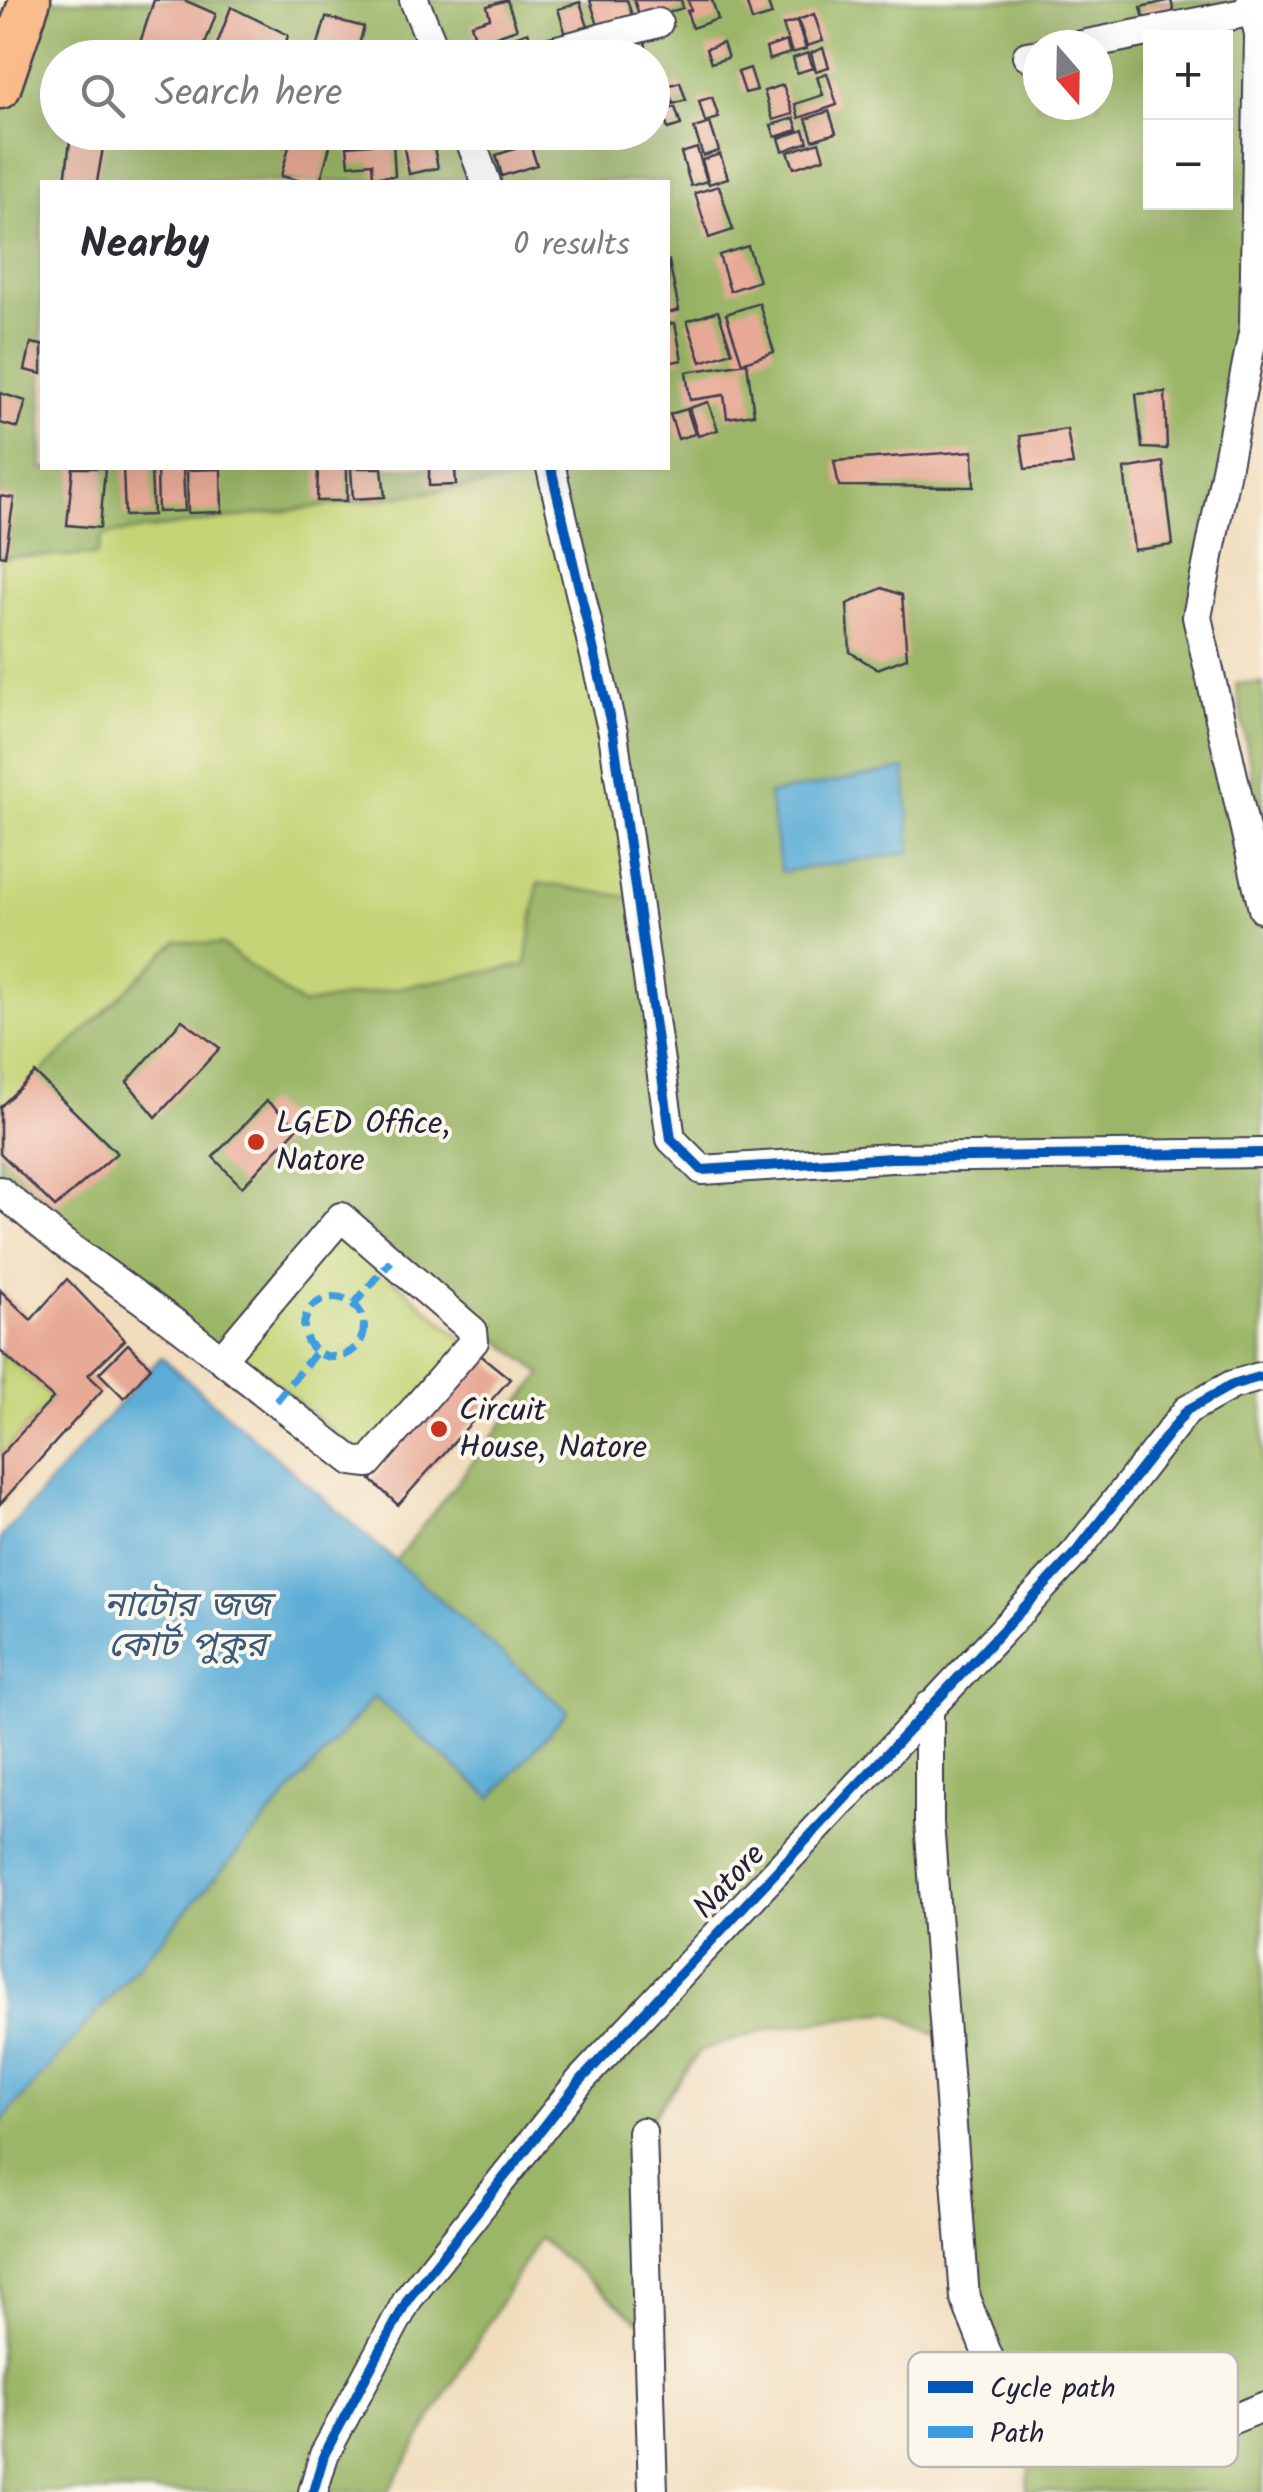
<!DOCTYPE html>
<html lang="en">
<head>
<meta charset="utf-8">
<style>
	body { margin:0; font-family:Kalam,"Noto Sans Bengali",sans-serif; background:#f2f2f3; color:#2b2b33 }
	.controls { position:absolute; right:30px; top:30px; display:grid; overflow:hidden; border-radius:0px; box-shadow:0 10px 40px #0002 }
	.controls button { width:90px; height:90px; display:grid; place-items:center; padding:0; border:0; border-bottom:2px solid #e1e1e2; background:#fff; color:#2b2b33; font:50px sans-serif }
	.compass { position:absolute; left:1023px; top:30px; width:90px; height:90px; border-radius:50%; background:#fff; box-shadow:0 10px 40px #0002; rotate:160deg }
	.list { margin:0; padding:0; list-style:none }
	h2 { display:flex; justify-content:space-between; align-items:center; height:130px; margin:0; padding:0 40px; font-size:42px }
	h2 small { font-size:32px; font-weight:400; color:#7c7c81 }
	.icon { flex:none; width:55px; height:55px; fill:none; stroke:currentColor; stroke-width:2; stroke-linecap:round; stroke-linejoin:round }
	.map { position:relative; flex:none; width:1263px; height:2492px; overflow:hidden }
	.search { position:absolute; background:#fff; box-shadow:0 10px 40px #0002; left:40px; top:40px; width:630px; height:110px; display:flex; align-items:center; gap:25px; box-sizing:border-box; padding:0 35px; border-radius:55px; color:#7c7c81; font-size:38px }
	.panel { position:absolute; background:#fff; box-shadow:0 10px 40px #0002; left:40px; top:180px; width:630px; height:290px; border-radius:0px }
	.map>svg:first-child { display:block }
</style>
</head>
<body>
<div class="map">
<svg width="1263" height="2492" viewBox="0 0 1263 2492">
	<rect width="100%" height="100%" fill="#fbf7ec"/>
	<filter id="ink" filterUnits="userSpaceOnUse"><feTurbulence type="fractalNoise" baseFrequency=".01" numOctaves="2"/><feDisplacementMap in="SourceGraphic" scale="20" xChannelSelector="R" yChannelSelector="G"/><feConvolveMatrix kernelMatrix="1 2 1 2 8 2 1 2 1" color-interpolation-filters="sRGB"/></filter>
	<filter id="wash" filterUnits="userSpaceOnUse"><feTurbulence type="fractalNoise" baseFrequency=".0048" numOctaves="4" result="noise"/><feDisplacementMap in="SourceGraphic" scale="40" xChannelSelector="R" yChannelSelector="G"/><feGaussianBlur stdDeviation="2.25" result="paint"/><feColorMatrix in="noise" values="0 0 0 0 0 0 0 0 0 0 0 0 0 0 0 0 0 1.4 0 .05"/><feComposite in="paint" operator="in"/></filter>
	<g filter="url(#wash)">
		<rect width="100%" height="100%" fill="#f1ddbd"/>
		<g fill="#c4d476" stroke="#737b58" stroke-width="2.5">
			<polygon points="552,476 636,898 526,965 302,1005 222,945 0,1113 0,557 96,555 103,535"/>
			<polygon points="341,1234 469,1345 364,1458 235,1348"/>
			<polygon points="0,1351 53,1398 0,1456"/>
		</g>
		<g fill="#9bb667" stroke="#5e6c51" stroke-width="2.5" fill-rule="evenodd">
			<path d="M 30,0 L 1263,0 L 1254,328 L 1197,617 L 1263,909 L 1263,2492 L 1026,2492 L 1029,2466 L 1016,2408 L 972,2316 L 946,2039 L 890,2012 L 769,2029 L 700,2051 L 642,2132 L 646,2327 L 539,2238 L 388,2492 L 0,2492 L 0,2123 L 375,1696 L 492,1798 L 567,1711 L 395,1561 L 542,1374 L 341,1217 L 222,1358 L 0,1191 L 0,1113 L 177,941 L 222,945 L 302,1005 L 526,965 L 538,883 L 635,898 L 552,476 L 103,535 L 96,555 L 0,557 L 0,88 ZM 1150,38 L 1226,38 L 1226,202 L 1150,202 ZM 1038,45 L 1098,45 L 1098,105 L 1038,105 ZM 58,58 L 652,58 L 652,132 L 58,132 ZM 42,182 L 668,182 L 668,468 L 42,468 Z"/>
			<polygon points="1263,683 1263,839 1236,684"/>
		</g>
		<g fill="#5dadd7" stroke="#406889" stroke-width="2.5">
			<polygon points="905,769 911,852 781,872 769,794"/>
			<polygon points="161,1357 568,1711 492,1798 374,1697 0,2123 0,1539"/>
		</g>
		<g id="blocks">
			<g fill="#e8aa97">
				<polygon points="154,0 184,0 216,14 200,58 135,58"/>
				<polygon points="507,0 517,29 496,36 498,43 479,50 471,24 490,18 487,6"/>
				<polygon points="590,0 627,0 634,21 600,32"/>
				<polygon points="634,0 681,0 683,8 641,21"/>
				<polygon points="688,0 712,0 718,19 692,28 687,11 691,10"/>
				<polygon points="758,0 767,0 772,15 752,21 747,4"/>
				<polygon points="1171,0 1176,22 1147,30 1141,7"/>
				<polygon points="580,2 589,30 567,38 558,9"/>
				<polygon points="231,7 288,35 282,58 212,58"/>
				<polygon points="814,14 823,41 807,46 798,20"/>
				<polygon points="326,17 364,27 355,58 314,58"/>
				<polygon points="797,21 806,49 792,53 783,25"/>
				<polygon points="644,28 647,58 608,58 605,40"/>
				<polygon points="528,32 534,50 507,58 502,41"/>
				<polygon points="786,41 790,53 769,60 766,48"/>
				<polygon points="723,43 728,58 711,63 706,49"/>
				<polygon points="823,48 829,67 816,71 811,53"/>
				<polygon points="808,53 813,68 797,73 793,58"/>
				<polygon points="750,68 757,90 745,93 738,72"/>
				<polygon points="827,73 837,105 799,118 795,104 823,95 817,77"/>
				<polygon points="680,82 686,100 673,104 667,86"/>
				<polygon points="783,85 793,114 773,120 764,91"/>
				<polygon points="712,97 719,118 705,122 699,101"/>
				<polygon points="675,107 681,125 668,129 662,111"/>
				<polygon points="829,111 836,133 813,140 806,119"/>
				<polygon points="794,118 798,130 775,137 771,125"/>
				<polygon points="710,123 719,151 703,156 694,128"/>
				<polygon points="804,130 808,142 783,151 779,138"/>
				<polygon points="71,132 105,136 97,182 65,182"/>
				<polygon points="293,132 334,132 320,182 305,182 281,176"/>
				<polygon points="401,132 431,132 438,168 409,174"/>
				<polygon points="491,132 530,132 531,135 495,147"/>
				<polygon points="393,142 395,176 373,177 372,163 349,165 347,146"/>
				<polygon points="819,142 824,158 794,168 788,152"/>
				<polygon points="530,144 537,165 502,176 496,155"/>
				<polygon points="697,148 707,181 691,186 681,153"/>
				<polygon points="720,154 728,178 709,184 702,160"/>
				<polygon points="719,186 733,230 709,238 695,193"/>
				<polygon points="748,246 759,281 730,291 719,255"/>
				<polygon points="669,261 679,310 668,313 668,262"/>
				<polygon points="759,303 774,352 742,363 726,314"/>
				<polygon points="718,311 732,352 701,362 687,321"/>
				<polygon points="675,323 682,360 668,363 668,324"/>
				<polygon points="31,343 42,345 42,374 25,370"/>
				<polygon points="747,363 754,414 727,418 724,395 690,400 686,372"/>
				<polygon points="1165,392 1167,449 1142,448 1136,394"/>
				<polygon points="0,393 26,401 18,428 0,423"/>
				<polygon points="708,402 718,430 698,436 689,408"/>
				<polygon points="687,409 695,434 678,439 670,414"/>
				<polygon points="1067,429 1073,465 1025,469 1020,436"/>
				<polygon points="973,451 974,487 839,486 834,461"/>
				<polygon points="1163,462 1173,545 1134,550 1124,469"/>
				<polygon points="73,468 105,468 100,528 67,525"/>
				<polygon points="123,468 151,468 153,515 125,516"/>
				<polygon points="157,468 183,468 185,511 158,512"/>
				<polygon points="318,468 347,468 347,501 317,501"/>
				<polygon points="351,468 382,468 385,497 353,499"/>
				<polygon points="429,468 455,468 456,485 429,486"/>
				<polygon points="221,469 222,512 188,513 187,470"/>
				<polygon points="0,496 14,498 5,556 0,555"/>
				<polygon points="882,588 902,595 907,658 877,669 850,652 847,604"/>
				<polygon points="182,1020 220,1048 156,1117 127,1082"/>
				<polygon points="35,1073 117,1153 55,1207 0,1153 0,1107"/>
				<polygon points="267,1101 298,1127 242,1187 213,1157"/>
				<polygon points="67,1279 125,1340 88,1375 103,1389 0,1504 0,1456 53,1398 0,1351 0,1290 31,1320"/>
				<polygon points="128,1344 151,1367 124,1398 99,1373"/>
				<polygon points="478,1353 510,1379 398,1505 371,1480"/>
			</g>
		</g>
	</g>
	<g filter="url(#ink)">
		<use href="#blocks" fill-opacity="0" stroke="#413e4e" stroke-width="2.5"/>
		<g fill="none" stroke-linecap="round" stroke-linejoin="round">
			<g stroke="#413e4e" stroke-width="32">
				<g id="minor">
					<polyline points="414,0 438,58"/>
					<polyline points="1251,0 1259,34 1254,328 1197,617 1263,909"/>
					<polyline points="1082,45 1254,11"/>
					<polyline points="1027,56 1038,54"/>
					<polyline points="528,58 658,23"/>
					<polyline points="467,132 486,182"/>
					<polyline points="551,468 613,733 671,1139 702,1170 891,1158 1263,1153"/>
					<polyline points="0,1191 62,1242 183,1329 352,1461 368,1463 474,1341 473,1331 341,1217 222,1358"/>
					<polyline points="929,1706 929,1822 965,2298 1003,2394 1041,2434 1132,2439 1199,2433 1263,2407"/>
					<polyline points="642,2132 653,2492"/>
					<polyline points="313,2492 324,2455 408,2299 580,2081 1076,1552 1187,1410 1232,1385 1263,1376"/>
				</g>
			</g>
			<g stroke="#413e4e" stroke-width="45">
				<polyline id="highway" points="0,88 30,0"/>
			</g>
			<use href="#minor" stroke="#fff" stroke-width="28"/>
			<use href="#highway" stroke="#f9bc8a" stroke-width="40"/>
			<g stroke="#3c9ce2" stroke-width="8" stroke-dasharray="15 8" stroke-linecap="butt">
				<circle cx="334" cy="1327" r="30"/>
				<polyline points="354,1304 391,1261"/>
				<polyline points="276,1401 316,1352"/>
			</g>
			<g stroke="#fbf7ec" stroke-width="16">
				<g id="cycleway">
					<polyline points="551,468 613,733 671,1139 702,1170 891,1158 1263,1153"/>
					<polyline points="313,2492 324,2455 408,2299 580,2081 1076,1552 1187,1410 1232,1385 1263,1376"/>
				</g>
			</g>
			<use href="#cycleway" stroke="#0057b8" stroke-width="10"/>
		</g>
	</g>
	<g fill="#c8321e" stroke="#fbf7ec" stroke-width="4">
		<circle cx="256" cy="1142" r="10"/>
		<circle cx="439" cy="1429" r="10"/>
	</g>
	<g text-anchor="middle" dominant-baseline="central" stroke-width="8" stroke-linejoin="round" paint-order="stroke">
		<g font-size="32" fill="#22223b" stroke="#fbf7ec" text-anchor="start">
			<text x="276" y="1124">LGED Office,<tspan x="276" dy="37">Natore</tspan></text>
			<text x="459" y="1411">Circuit<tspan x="459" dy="37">House, Natore</tspan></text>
		</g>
		<g font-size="32" fill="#22223b" stroke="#fbf7ec">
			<text transform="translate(730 1882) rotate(-47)">Natore</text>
		</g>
		<g font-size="35" font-style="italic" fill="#3a5a79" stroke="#fbf7ec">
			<text x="187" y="1607">নাটোর জজ<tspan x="187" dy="40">কোর্ট পুকুর</tspan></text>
		</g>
	</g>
	<rect x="908" y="2352" width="330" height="115" rx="15" fill="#fbf7ec" stroke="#bab7b7" stroke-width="2.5"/>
	<rect x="928" y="2381" width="45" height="12" fill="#0057b8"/>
	<rect x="928" y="2426" width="45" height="12" fill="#3c9ce2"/>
	<g font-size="28" fill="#22223b">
		<text x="990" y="2397">Cycle path</text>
		<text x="990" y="2442">Path</text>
	</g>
</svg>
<div class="controls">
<button>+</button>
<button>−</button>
</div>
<svg class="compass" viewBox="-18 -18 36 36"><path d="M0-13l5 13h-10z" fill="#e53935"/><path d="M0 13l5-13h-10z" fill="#7c7c81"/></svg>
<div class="search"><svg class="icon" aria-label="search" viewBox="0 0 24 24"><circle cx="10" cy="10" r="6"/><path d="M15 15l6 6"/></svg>Search here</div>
<section class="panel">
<h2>Nearby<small>0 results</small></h2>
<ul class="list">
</ul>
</section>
</div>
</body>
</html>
